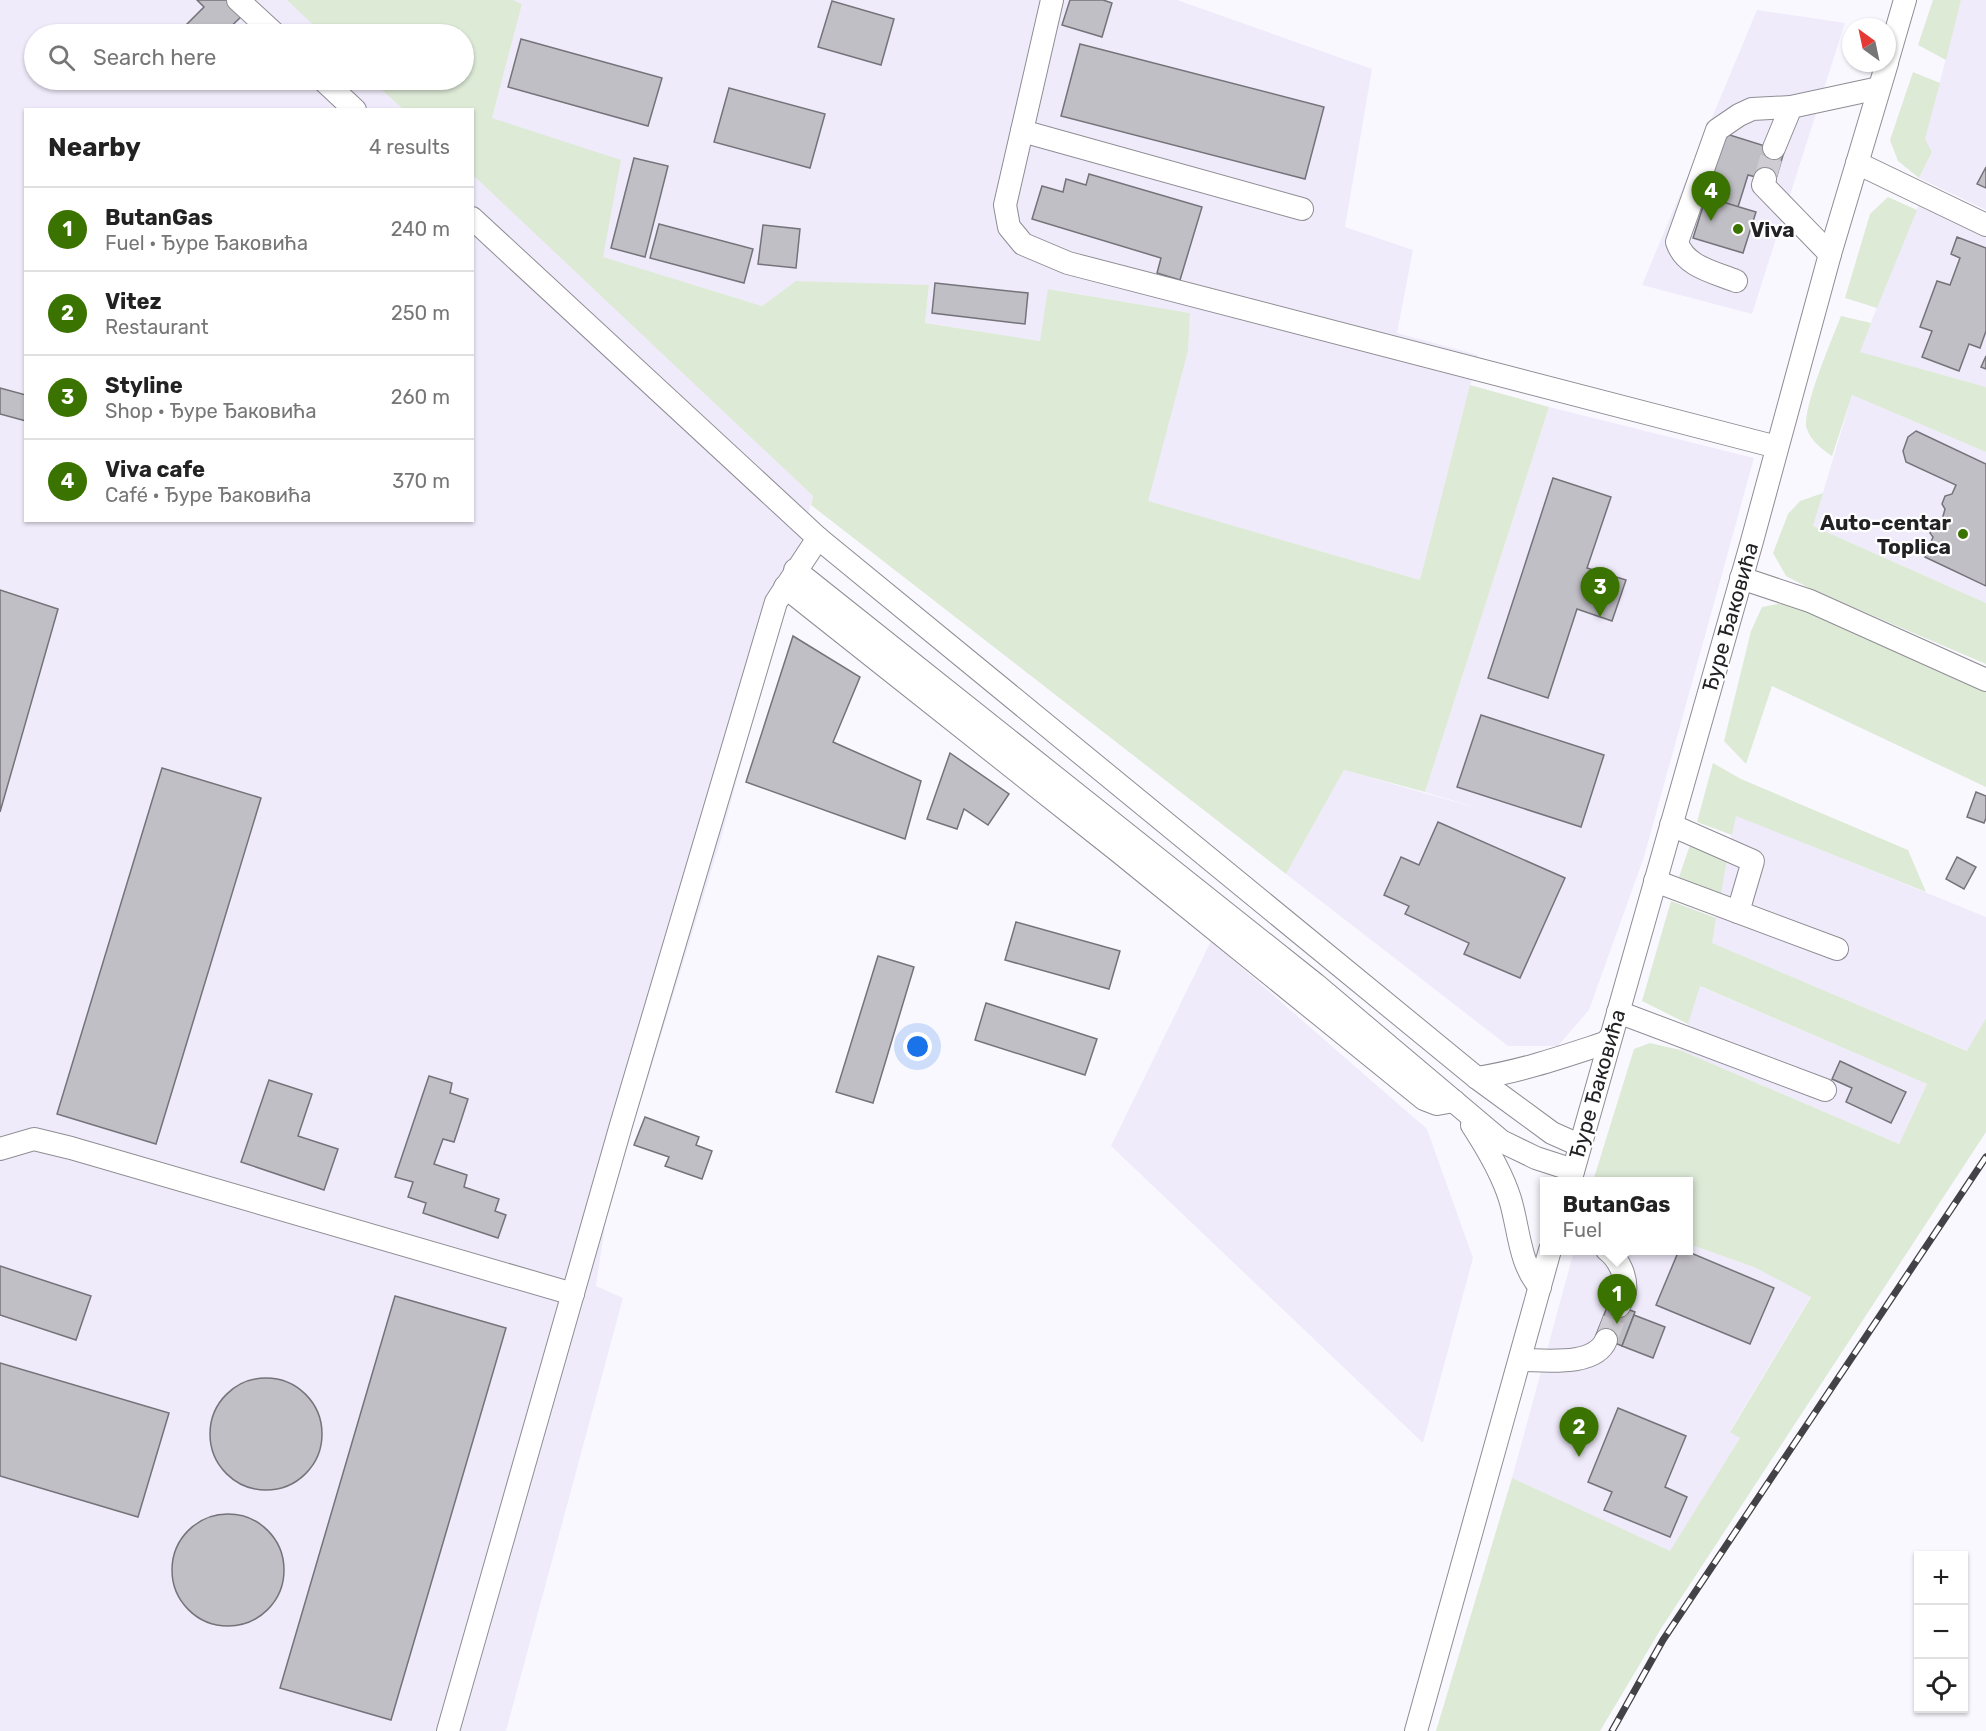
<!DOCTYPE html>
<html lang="en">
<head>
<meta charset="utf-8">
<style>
	body { margin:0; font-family:Rubik,sans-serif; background:#f6f6f6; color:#222 }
	.controls { position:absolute; right:18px; bottom:18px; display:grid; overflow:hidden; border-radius:0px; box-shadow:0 2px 4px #0004 }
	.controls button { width:54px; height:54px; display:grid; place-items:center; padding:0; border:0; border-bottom:2px solid #e0e0e0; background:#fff; color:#222; font:30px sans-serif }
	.compass { position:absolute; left:1842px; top:18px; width:54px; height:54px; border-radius:50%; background:#fff; box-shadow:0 2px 4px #0004; rotate:327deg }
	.you { position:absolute; left:918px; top:1047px; width:21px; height:21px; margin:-15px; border:4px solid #fff; border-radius:50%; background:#1a73e8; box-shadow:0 0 0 9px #1a73e833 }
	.badge { display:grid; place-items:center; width:39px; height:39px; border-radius:50%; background:#3b7301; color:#fff; font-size:20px; font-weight:700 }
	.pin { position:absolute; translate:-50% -50px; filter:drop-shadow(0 2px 3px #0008) }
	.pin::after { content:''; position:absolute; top:32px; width:21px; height:18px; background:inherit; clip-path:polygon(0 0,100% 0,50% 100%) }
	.popup { position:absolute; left:1540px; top:1177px; width:153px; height:78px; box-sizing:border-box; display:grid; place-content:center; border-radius:0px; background:#fff; filter:drop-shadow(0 2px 4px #0005); font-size:20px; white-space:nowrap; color:#767676 }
	.popup b { font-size:22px; color:#222 }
	.popup::after { content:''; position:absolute; left:50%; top:100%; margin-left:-12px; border:12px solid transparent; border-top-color:#fff }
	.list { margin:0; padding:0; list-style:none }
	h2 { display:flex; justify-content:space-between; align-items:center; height:78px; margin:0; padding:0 24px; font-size:26px }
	h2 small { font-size:20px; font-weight:400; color:#767676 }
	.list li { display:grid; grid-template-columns:39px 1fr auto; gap:18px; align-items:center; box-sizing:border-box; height:84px; padding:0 24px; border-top:2px solid #e0e0e0 }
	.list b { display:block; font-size:22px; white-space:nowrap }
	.list p { margin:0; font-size:20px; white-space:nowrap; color:#767676 }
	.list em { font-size:20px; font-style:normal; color:#767676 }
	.icon { flex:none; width:33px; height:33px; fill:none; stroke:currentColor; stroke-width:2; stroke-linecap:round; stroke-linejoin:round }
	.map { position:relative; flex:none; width:1986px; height:1731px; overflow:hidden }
	.search { position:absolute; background:#fff; box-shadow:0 2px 4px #0004; left:24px; top:24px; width:450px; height:66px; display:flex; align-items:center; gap:15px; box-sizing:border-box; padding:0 21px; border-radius:33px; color:#767676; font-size:22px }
	.panel { position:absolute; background:#fff; box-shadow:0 2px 4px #0004; left:24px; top:108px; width:450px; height:414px; border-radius:0px }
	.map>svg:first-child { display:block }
</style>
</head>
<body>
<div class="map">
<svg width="1986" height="1731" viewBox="0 0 1986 1731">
	<rect width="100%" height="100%" fill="#faf8ff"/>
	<g fill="#efebfa">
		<polygon points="0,0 287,0 326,34 34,34 34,80 373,80 405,109 26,110 26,520 472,520 473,173 813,496 721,839 645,1088 613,1173 596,1286 623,1298 506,1731 0,1731"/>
		<polygon points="513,0 1177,0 1372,69 1345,227 1413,250 1397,333 1478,355 1420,580 1147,501 1188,351 1190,313 1049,289 1040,341 925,323 929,286 796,281 762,306 602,257 492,118 522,4"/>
		<polygon points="1961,0 1986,0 1986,210 1919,178 1932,152 1925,139"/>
		<polygon points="1757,10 1845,23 1752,314 1642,285"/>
		<polygon points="1919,204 1986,236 1986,387 1859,352"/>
		<polygon points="1852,395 1986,452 1986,603 1813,526"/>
		<polygon points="1549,407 1754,458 1644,857 1589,1010 1558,1046 1508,1046 1286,874 1344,770 1487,811 1425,792"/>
		<polygon points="1735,815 1986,917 1986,1018 1968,1051 1711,943"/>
		<polygon points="1211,941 1427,1129 1473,1258 1423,1443 1111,1146"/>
		<polygon points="1699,986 1927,1084 1899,1144 1680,1050"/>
		<polygon points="1689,1244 1756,1268 1811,1296 1730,1431 1740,1438 1670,1552 1512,1478 1574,1251 1689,1250"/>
	</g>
	<g fill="#ddead6">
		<polygon points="287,0 513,0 522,4 492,118 621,160 603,257 762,306 796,281 929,285 925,323 1040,341 1048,289 1190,313 1188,351 1148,501 1420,580 1470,385 1549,407 1425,792 1344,770 1286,874 811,505 813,496 473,175 472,110 403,109 371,80 464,80 464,34 323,34"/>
		<polygon points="1933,0 1961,0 1946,60 1918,45"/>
		<polygon points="1913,72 1940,83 1925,139 1932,152 1919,178 1898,161 1890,140"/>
		<polygon points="1888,197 1917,210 1877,308 1845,298 1870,214"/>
		<path d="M 1841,316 L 1871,323 L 1860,352 L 1986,387 L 1986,452 L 1852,395 L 1832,456 C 1823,450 1810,440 1807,429 C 1801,411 1833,337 1841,316 Z"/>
		<polygon points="1823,493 1813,526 1986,603 1986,664 1815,591 1786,576 1773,553 1788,514 1800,501"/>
		<polygon points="1788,602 1795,607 1986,692 1986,787 1772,686 1746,764 1724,741 1751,631 1762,607"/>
		<polygon points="1713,763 1741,779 1908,850 1926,892 1736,816 1732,835 1697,822"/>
		<polygon points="1690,845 1727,859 1721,894 1679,877"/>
		<polygon points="1671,901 1716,918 1712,943 1967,1051 1986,1018 1986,1132 1662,1627 1600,1731 1436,1731 1512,1478 1670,1551 1740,1438 1730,1432 1811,1297 1756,1268 1689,1244 1689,1182 1593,1181 1634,1049 1650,1043 1680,1050 1899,1144 1927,1084 1700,986 1688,1024 1642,1001"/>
	</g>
	<g fill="#c1bfc6" stroke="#75737a" stroke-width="1.5">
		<polygon points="197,0 228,0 243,15 223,34 177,34 204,7"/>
		<polygon points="1070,0 1103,0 1112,3 1102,37 1062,25"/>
		<polygon points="832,1 894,19 881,65 818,47"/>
		<polygon points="521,39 662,78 648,126 508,87"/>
		<polygon points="1080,44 1324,107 1305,179 1061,116"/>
		<polygon points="729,88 825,114 810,168 714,142"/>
		<polygon points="1717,131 1784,152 1775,182 1748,175 1738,207 1706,197 1716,165"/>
		<polygon points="634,158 668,166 645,257 611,248"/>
		<polygon points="1986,167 1986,188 1977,184"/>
		<polygon points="1089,174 1202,207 1180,280 1157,273 1161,258 1032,219 1042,186 1063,192 1066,179 1086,185"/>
		<polygon points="1706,197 1756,212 1743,253 1693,238"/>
		<polygon points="659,224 753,249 744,283 650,258"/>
		<polygon points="763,225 800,229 796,268 758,264"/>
		<polygon points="1957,237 1986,248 1986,331 1980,348 1969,344 1959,371 1922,357 1932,331 1920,327 1937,281 1950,285 1960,258 1951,254"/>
		<polygon points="935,283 1028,293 1025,324 932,313"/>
		<polygon points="1986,356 1986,369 1981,367"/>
		<polygon points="0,388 26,395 26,421 0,414"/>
		<polygon points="1916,431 1986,464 1986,586 1925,557 1933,537 1930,533 1935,522 1942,520 1945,509 1942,504 1945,496 1952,494 1956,485 1906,462 1903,451 1908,437"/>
		<polygon points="1553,478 1611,497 1587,568 1626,580 1612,621 1577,609 1548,698 1488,678"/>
		<polygon points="0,590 58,609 0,812"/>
		<polygon points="793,636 860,677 833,742 921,781 905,839 746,782"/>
		<polygon points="1481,715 1604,755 1581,827 1457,787"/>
		<polygon points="950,753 1009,794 988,825 964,809 957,829 927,819"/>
		<polygon points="162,768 261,798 156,1144 57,1114"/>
		<polygon points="1976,792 1986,796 1986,818 1984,823 1967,817"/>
		<polygon points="1438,822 1565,878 1520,978 1464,954 1469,943 1405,914 1409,906 1384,895 1401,857 1419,865"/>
		<polygon points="1957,857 1976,867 1964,889 1946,879"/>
		<polygon points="1016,922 1120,951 1109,989 1005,960"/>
		<polygon points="878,956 914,967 873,1103 836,1092"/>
		<polygon points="986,1003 1097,1039 1085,1075 975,1040"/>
		<polygon points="1840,1061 1906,1092 1891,1123 1846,1102 1852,1088 1832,1079"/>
		<polygon points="429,1076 452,1083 450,1093 468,1099 454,1142 443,1139 434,1164 467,1175 464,1187 499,1199 495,1211 506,1215 498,1238 423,1213 426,1203 408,1197 413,1182 395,1177"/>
		<polygon points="269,1080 312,1094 298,1136 338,1149 324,1190 241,1162"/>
		<polygon points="645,1117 699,1137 696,1145 712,1151 702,1179 665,1166 669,1157 634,1145"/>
		<polygon points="1679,1250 1684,1250 1774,1288 1750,1344 1656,1305"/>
		<polygon points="0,1266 91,1296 76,1340 0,1315"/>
		<polygon points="395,1296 506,1328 391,1720 280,1688"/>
		<polygon points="1609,1302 1635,1312 1622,1346 1596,1335"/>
		<polygon points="1634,1315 1665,1327 1653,1358 1622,1346"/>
		<polygon points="0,1363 169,1413 138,1517 0,1476"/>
		<circle cx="266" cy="1434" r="56"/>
		<polygon points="1618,1408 1686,1436 1665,1487 1687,1497 1670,1537 1604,1510 1612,1492 1588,1482"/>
		<circle cx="228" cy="1570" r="56"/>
	</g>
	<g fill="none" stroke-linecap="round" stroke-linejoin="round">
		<g stroke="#cfcdd3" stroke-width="22" stroke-dasharray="22 11" stroke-linecap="butt">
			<polyline points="1765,179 1774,148"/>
			<polyline points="1606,1340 1619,1306"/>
		</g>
		<g stroke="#8f8d94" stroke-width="24">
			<g id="minor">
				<polyline points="238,0 275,34"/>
				<polyline points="1052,0 1005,205 1009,227 1023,244 1068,263 1777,447"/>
				<polyline points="1887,62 1905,0"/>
				<polyline points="323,80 355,110"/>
				<polyline points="1022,131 1302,209"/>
				<polyline points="1774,148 1791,107"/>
				<polyline points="1857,163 1986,225"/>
				<polyline points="1765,179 1763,185 1830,254"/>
				<polyline points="472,218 818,538 1477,1078 1552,1133 1579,1145"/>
				<path d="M 1736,281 C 1714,272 1685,267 1677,242 L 1717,130 L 1739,115 L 1752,109 L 1791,107 L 1879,88"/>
				<polyline points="795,570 1315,984 1501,1141 1536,1158 1573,1170"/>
				<polyline points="1741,578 1810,601 1986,680"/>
				<polyline points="785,587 1118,851 1424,1099 1437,1104 1454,1101"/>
				<polyline points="1671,825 1753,861 1738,912"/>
				<polyline points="1655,881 1837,949"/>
				<polyline points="1618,1012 1825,1090"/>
				<path d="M 1477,1078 C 1522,1071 1562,1057 1605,1043 L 1610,1038"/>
				<path d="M 1472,1125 C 1487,1148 1502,1173 1510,1199 C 1519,1228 1519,1264 1540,1287"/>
				<polyline points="0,1149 34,1139 71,1148 573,1294"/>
				<polyline points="1570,1182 1752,541 1830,254 1887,63"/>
				<path d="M 1607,1250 C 1619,1259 1627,1277 1625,1292 C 1624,1296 1621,1302 1619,1306"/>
				<path d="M 1520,1360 C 1545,1360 1595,1367 1606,1340"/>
				<polyline points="448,1731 621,1125 776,602 818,538"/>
				<polyline points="1416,1731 1550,1250"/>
			</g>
		</g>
		<use href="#minor" stroke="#fff" stroke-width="22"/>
		<g stroke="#434246" stroke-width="7">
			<polyline id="rail" points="1612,1731 1663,1640 1986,1157"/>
		</g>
		<use href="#rail" stroke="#fff" stroke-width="4.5" stroke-dasharray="14" stroke-linecap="butt"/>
	</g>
	<g fill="#3b7301" stroke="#fff" stroke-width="2">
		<circle cx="1738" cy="229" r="6"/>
		<circle cx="1963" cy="534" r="6"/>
	</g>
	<g text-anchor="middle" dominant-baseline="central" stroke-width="4.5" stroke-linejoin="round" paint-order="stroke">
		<g font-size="21" font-weight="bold" fill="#222124" stroke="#fff" text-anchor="start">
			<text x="1750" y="229">Viva</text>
			<text x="1951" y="522" text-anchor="end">Auto-centar<tspan x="1951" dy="24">Toplica</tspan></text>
		</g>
		<g font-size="21" fill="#222124" stroke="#fff">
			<text transform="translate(1730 617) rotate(-74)">Ђуре Ђаковића</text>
			<text transform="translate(1597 1084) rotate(-74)">Ђуре Ђаковића</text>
		</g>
	</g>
</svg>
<div class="controls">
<button>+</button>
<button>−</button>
<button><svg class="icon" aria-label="locate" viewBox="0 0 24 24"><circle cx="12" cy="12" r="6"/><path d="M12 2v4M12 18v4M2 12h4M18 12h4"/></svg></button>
</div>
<svg class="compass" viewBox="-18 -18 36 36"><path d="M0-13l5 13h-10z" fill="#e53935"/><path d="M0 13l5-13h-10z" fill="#767676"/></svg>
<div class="you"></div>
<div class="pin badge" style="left:1617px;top:1324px">1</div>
<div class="popup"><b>ButanGas</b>Fuel</div>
<div class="pin badge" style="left:1579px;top:1457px">2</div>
<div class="pin badge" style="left:1600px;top:617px">3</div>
<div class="pin badge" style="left:1711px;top:221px">4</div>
<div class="search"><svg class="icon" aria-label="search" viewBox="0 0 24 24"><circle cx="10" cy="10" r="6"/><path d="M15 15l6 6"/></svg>Search here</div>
<section class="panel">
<h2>Nearby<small>4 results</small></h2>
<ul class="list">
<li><span class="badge">1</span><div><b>ButanGas</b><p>Fuel · Ђуре Ђаковића</p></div><em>240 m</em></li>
<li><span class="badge">2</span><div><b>Vitez</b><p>Restaurant</p></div><em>250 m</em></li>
<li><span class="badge">3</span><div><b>Styline</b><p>Shop · Ђуре Ђаковића</p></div><em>260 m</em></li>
<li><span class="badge">4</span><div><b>Viva cafe</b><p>Café · Ђуре Ђаковића</p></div><em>370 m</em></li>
</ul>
</section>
</div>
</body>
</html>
